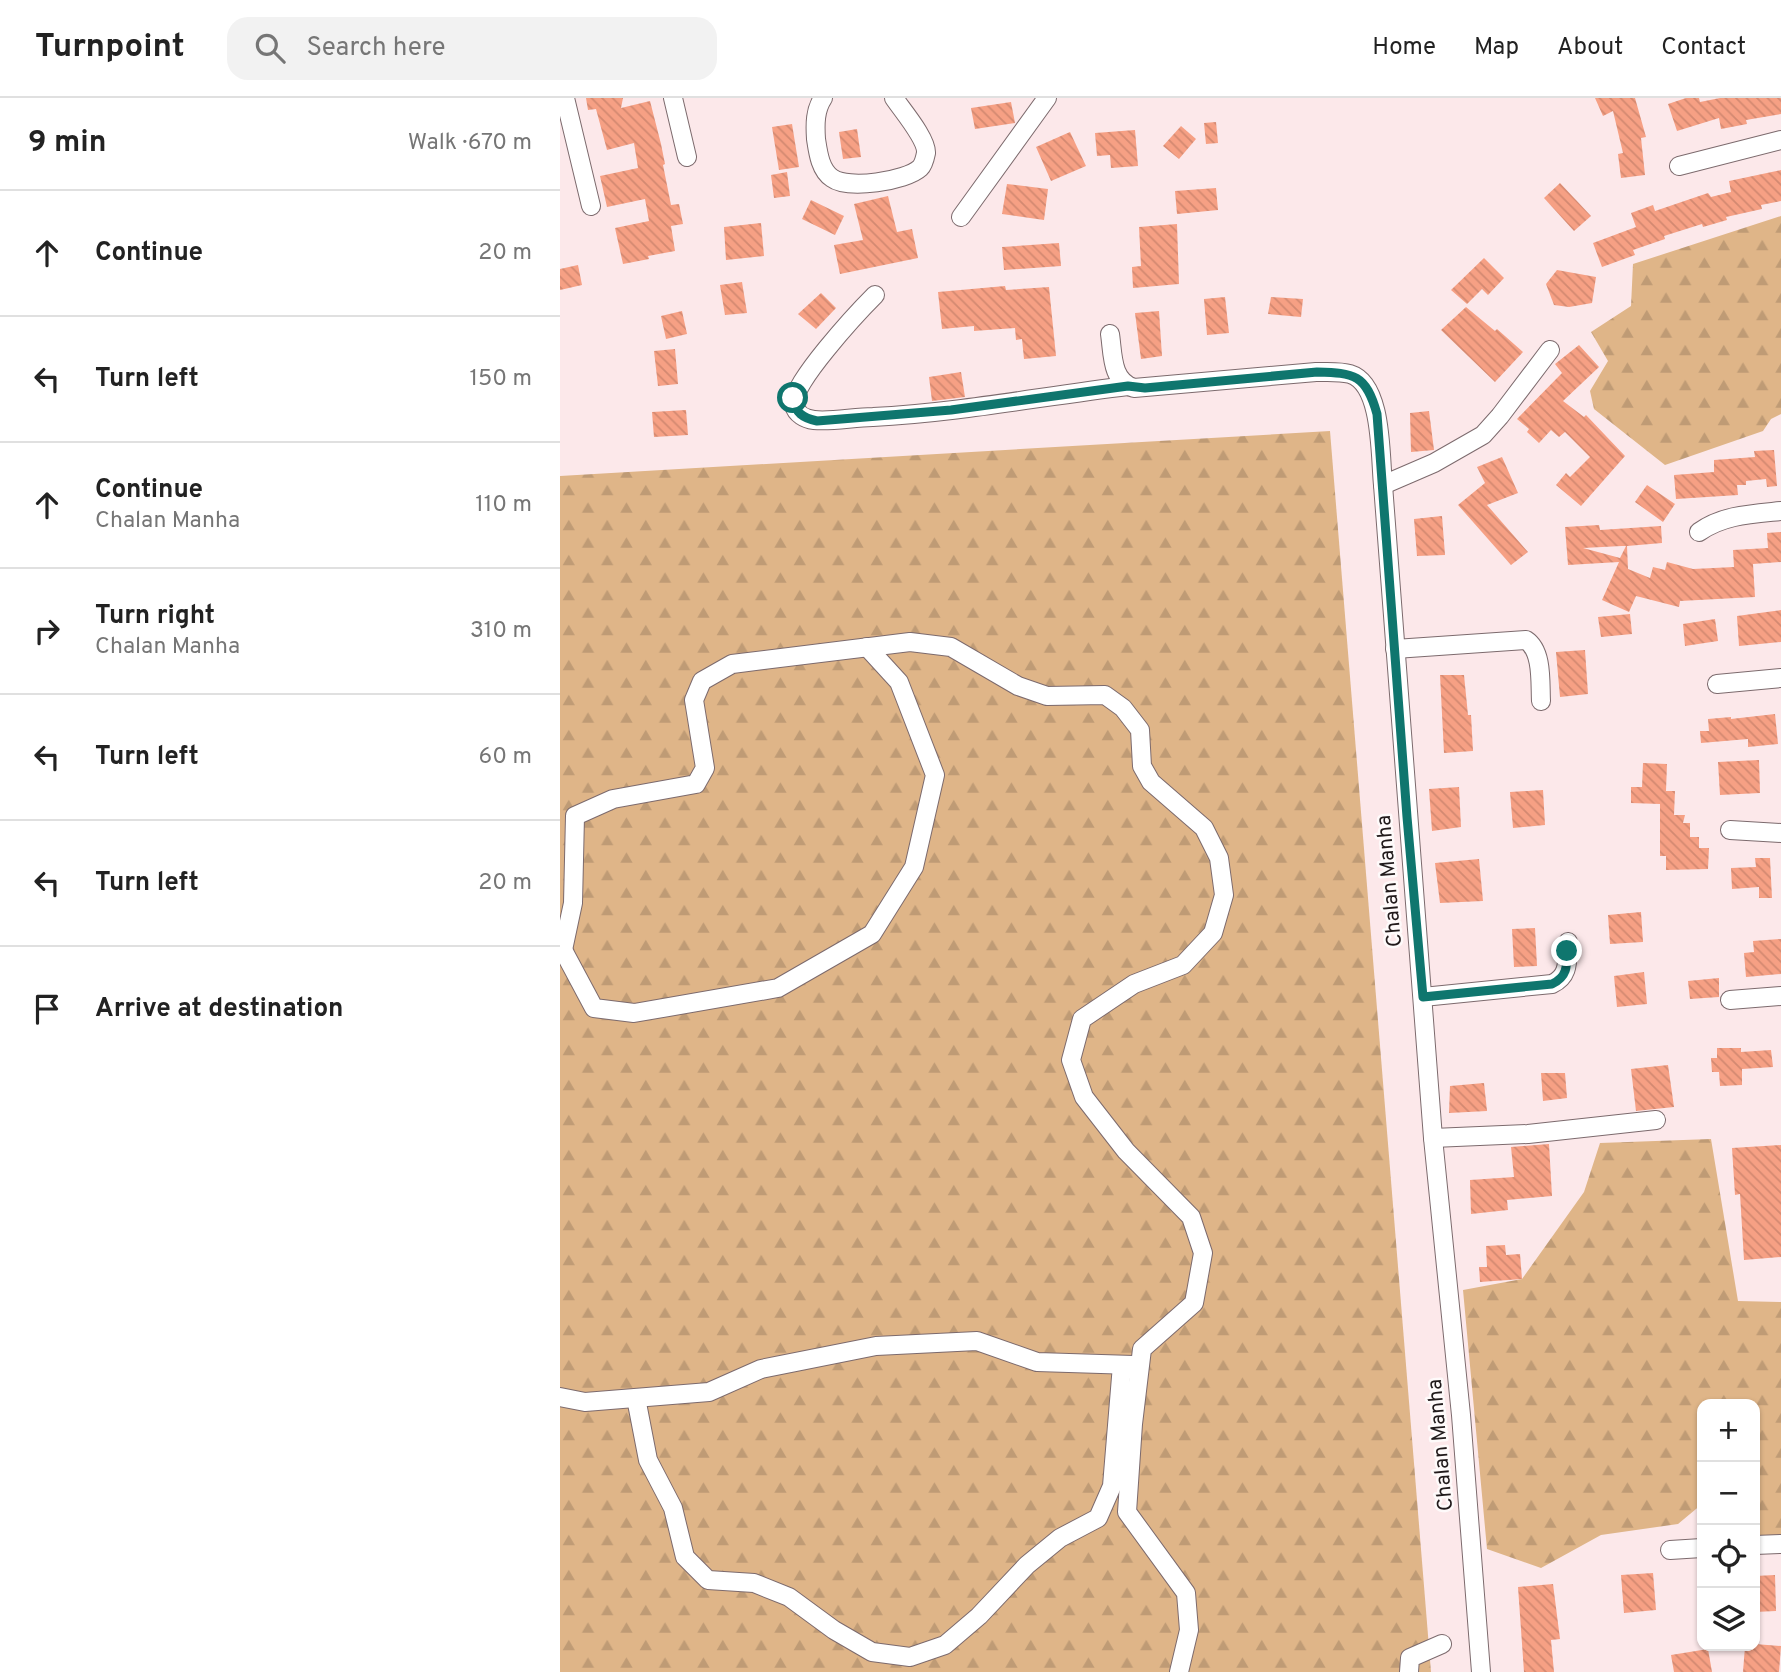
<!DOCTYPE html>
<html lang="en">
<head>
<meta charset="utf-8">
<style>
	body { margin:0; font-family:Overpass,sans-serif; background:#f2f2f2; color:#222 }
	.controls { position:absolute; right:21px; bottom:21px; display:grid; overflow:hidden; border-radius:14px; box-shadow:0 2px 5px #0004 }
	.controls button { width:63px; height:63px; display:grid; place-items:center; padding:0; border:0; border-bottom:2px solid #e0e0e0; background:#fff; color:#222; font:35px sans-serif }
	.stop { position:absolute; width:21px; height:21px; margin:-16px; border:5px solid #0f766e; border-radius:50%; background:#fff }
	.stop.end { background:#0f766e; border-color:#fff; box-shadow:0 2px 7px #0008 }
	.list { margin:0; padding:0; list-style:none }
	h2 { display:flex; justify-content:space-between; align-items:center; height:91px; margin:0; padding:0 28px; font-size:30px }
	h2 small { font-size:23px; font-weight:400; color:#767676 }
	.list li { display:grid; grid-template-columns:46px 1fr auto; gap:21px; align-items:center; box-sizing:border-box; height:126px; padding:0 28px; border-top:2px solid #e0e0e0 }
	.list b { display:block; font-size:26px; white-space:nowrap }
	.list p { margin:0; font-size:23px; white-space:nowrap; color:#767676 }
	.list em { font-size:23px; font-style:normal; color:#767676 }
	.icon { flex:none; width:38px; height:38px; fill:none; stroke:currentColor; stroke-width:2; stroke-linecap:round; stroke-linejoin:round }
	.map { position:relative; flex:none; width:1221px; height:1574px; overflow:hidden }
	header { display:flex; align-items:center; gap:42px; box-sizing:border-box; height:98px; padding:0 35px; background:#fff; border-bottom:2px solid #e0e0e0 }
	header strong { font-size:33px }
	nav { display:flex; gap:38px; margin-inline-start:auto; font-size:24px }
	.search { width:490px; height:63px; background:#f2f2f2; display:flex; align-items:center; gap:18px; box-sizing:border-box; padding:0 24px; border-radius:21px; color:#767676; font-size:26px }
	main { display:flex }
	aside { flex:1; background:#fff }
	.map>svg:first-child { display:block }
</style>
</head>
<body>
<header>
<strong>Turnpoint</strong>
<div class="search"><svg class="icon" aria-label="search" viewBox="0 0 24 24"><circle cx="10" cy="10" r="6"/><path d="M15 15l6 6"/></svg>Search here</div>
<nav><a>Home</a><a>Map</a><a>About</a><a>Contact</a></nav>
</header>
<main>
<aside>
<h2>9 min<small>Walk · 670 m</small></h2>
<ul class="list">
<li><svg class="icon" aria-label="ahead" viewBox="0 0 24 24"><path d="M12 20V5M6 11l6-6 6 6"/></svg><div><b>Continue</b></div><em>20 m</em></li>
<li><svg class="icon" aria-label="left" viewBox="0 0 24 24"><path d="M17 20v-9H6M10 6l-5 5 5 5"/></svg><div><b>Turn left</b></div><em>150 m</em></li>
<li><svg class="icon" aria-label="ahead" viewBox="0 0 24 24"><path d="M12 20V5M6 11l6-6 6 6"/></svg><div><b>Continue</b><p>Chalan Manha</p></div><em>110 m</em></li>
<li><svg class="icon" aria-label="right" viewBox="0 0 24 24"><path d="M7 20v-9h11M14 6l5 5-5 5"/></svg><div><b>Turn right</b><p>Chalan Manha</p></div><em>310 m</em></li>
<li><svg class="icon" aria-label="left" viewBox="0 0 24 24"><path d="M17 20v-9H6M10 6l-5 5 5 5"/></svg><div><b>Turn left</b></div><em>60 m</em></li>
<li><svg class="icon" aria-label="left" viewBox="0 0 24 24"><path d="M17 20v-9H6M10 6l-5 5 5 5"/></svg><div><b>Turn left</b></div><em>20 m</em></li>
<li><svg class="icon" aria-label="arrive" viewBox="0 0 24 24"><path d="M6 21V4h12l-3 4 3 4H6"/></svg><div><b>Arrive at destination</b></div></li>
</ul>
</aside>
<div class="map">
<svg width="1221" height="1574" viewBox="0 0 1221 1574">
	<defs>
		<pattern id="forest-firs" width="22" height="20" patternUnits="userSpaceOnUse" patternTransform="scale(1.75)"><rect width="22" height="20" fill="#dfb588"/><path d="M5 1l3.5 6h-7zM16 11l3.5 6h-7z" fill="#bf9b75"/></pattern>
		<pattern id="building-back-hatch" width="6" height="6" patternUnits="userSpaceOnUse" patternTransform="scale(1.75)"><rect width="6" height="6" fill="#f6a084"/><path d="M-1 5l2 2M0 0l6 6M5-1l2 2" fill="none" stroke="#d38971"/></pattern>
	</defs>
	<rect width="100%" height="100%" fill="#fce8ea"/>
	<g fill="url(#forest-firs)">
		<polygon points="1221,118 1221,316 1211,321 1203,333 1105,367 1034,311 1030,293 1048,263 1031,234 1071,208 1073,166"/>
		<polygon points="770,333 871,1574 0,1574 0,378"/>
		<polygon points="1151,1041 1178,1203 1221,1204 1221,1446 1195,1447 1195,1306 1142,1306 1142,1406 1118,1426 1041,1437 981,1470 927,1451 903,1192 962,1181 1024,1094 1040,1045"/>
	</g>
	<g fill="url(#building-back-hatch)" fill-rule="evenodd">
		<polygon points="26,0 63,0 61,10 90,3 101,46 105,66 103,67 111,107 119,106 123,126 111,128 115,153 88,158 89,161 63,166 55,130 89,123 85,101 47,109 40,78 78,70 74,45 47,52 36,11 28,12"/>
		<polygon points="1035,0 1075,0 1086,39 1081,40 1085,77 1061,80 1058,56 1063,55 1053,13 1043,18"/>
		<polygon points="1126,0 1139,0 1140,4 1160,0 1221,0 1221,16 1186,22 1187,26 1161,31 1159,20 1117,33 1108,6"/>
		<polygon points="451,4 455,25 415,31 411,10"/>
		<polygon points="656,24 658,45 646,46 644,25"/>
		<polygon points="232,26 239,69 219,72 212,29"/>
		<polygon points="621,28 636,41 619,61 603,48"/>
		<polygon points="297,31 301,59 283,61 279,34"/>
		<polygon points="575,32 578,68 551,70 550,57 537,58 535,35"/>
		<polygon points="510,34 526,68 491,83 476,49"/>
		<polygon points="1221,72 1221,103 1201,107 1202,111 1166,119 1167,122 1143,129 1142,126 1104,138 1105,141 1073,152 1075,157 1042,169 1033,145 1076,129 1071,115 1093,107 1095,113 1148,95 1151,99 1171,94 1169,83"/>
		<polygon points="227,74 230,98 214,100 211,77"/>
		<polygon points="1000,85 1031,118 1014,133 984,100"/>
		<polygon points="447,86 488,91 484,122 442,116"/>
		<polygon points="656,90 658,112 617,116 615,93"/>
		<polygon points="328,98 337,134 352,131 358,160 280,176 274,147 303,142 294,106"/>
		<polygon points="251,102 284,118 275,137 242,121"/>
		<polygon points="201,125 204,158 166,162 164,129"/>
		<polygon points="617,126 619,186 573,190 572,169 581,168 579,129"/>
		<polygon points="499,145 501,168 444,172 442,149"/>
		<polygon points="924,160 944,180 928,197 922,191 907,206 891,192"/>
		<polygon points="18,167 22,187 0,192 0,171"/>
		<polygon points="997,172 1036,179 1032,205 1009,209 994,207 986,186"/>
		<polygon points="182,184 187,215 165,217 160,187"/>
		<polygon points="445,188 446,192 489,189 496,258 464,261 462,241 456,242 455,230 414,233 414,228 382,231 378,194"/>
		<polygon points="261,195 276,210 256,231 238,216"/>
		<polygon points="665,199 669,235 647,237 644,201"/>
		<polygon points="711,199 743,201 741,219 708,216"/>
		<polygon points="906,209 935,233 937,231 963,254 935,284 881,232"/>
		<polygon points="122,213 127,236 106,241 101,218"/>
		<polygon points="599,213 602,258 581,261 575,215"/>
		<polygon points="1019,247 1039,269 1003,303 1024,319 1026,317 1065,358 1021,408 996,387 1006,375 1010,379 1030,359 1005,334 999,339 991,332 979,345 967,334 969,331 957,321 1002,275 995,266"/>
		<polygon points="115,251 118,286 98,288 94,253"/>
		<polygon points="401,274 405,299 372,303 369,279"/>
		<polygon points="126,312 128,337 94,339 92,314"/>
		<polygon points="869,313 874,352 851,354 850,315"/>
		<polygon points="1214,352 1217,388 1207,389 1206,381 1186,383 1186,387 1177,387 1178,397 1116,401 1114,377 1154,374 1154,362 1195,359 1194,353"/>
		<polygon points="942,359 958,395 927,407 968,454 951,467 898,407 925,385 917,369"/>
		<polygon points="1087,387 1115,406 1103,424 1075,404"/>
		<polygon points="882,418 885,457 857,458 854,421"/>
		<path d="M 1039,427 L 1040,432 L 1101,428 L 1102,445 L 1067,448 L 1068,471 L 1090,480 L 1093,469 L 1105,472 L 1107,464 L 1133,471 L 1174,469 L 1173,452 L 1208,450 L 1207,435 L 1221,434 L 1221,464 L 1193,466 L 1195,499 L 1120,503 L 1119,509 L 1076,498 L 1069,514 L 1042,502 L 1059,464 L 1008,467 L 1005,429 ZM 1062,448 L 1066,448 L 1060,460 L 1023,450 Z"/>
		<polygon points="1221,512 1221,544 1179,548 1177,518"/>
		<polygon points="1070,516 1072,536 1041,539 1038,519"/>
		<polygon points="1155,521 1158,543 1125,548 1123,526"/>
		<polygon points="1025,552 1028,596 1000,599 996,554"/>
		<polygon points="880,577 904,577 908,617 911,617 913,653 884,655"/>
		<polygon points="1215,616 1218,646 1188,649 1188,641 1141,645 1140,633 1149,633 1148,621 1171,619 1171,621"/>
		<polygon points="1199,662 1200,695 1160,697 1158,664"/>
		<polygon points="1083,665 1107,666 1106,693 1115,693 1114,717 1125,717 1123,725 1130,725 1130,739 1139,739 1139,750 1149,750 1148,771 1106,772 1106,758 1100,758 1100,706 1071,705 1071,689 1082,689"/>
		<polygon points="899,689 901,729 872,733 869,691"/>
		<polygon points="983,692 985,727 953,730 950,694"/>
		<polygon points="1195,760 1210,760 1212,800 1199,800 1199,789 1172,791 1171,770 1196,769"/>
		<polygon points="919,761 923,803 880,805 875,765"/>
		<polygon points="1081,814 1083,844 1050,846 1048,817"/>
		<polygon points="975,830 977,868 954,869 952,831"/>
		<polygon points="1221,841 1221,876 1186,879 1184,855 1194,854 1193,843"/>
		<polygon points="1084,874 1087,906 1057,909 1054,878"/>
		<polygon points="1159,880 1159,899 1130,901 1128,883"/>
		<polygon points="1157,950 1181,950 1181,954 1211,952 1213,969 1182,971 1182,987 1160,988 1159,974 1152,974 1151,960 1157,960"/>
		<polygon points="1108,967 1114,1009 1076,1013 1071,971"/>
		<polygon points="981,975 1005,975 1007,1000 983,1003"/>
		<polygon points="924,985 927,1013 889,1015 890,988"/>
		<polygon points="989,1046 992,1098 947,1102 948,1112 911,1116 910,1082 954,1079 951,1049"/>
		<polygon points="1221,1047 1221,1159 1184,1162 1180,1096 1175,1097 1172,1050"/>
		<polygon points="945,1147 946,1157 960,1156 962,1181 920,1184 919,1169 927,1169 926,1148"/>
		<polygon points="1093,1475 1096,1512 1064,1515 1061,1477"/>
		<polygon points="1215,1477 1216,1513 1195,1514 1195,1478"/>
		<polygon points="993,1486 1000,1541 991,1542 994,1574 964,1574 958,1489"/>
		<polygon points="1195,1546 1221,1548 1219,1574 1183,1574 1185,1548"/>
		<polygon points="1148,1551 1152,1574 1114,1574 1111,1557"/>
	</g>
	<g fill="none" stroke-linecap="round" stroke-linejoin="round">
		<g stroke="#7c6a6d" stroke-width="20">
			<g id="minor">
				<polyline points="5,0 31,108"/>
				<polyline points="113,0 127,59"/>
				<path d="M 263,0 C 255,12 255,26 256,41 C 258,54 260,72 272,80 C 288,92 346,83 360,70 C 363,67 365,60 366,55 C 367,41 342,12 334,0"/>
				<polyline points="1119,68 1221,42"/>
				<polyline points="401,119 487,0"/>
				<path d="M 315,197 C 299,213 229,288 234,307 C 236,316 245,321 254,322 C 272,324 294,319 313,319 C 398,315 483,298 568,288"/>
				<path d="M 550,236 C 553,256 551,283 574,290 L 756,274 C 767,274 780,273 790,276 C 823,286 820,359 823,387 L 873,1040 L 901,1317 L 921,1574"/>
				<polyline points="823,387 874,365 923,337 940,318 990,252"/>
				<path d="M 1139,434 C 1163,417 1191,416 1221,413"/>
				<path d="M 835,551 L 966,542 C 983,553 980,585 981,603"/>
				<polyline points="1157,586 1221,580"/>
				<polyline points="1170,732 1221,735"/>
				<polyline points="0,852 3,852 13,805 15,718 53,701 136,686 145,670 134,602 142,583 172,566 350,544 391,549 458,588 487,598 545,597 563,610 580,632 582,668 591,684 644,730 659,760 664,797 653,835 623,867 574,886 522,921 511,962 524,999 566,1053 631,1119 643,1155 634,1205 582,1251 573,1326 567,1414 626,1495 629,1532 619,1574"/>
				<polyline points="3,852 34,910 74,915 218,890 312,836 354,769 375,677 339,584 307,549"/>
				<path d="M 863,899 L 992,886 C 1010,878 1007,862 1008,844"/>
				<polyline points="1170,902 1221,898"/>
				<polyline points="873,1040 968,1036 1096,1022"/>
				<polyline points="0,1299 25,1304 149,1294 201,1271 316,1248 417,1243 477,1264 573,1267"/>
				<polyline points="76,1300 88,1362 113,1410 125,1459 148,1482 194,1485 229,1499 274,1532 312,1554 350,1559 385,1547 419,1518 467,1467 500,1440 538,1420 552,1388 562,1267"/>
				<polyline points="1195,1447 1221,1446"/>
				<polyline points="1110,1452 1142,1450"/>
				<polyline points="849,1574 850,1560 882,1546"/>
			</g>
		</g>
		<use href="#minor" stroke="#fff" stroke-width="18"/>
	</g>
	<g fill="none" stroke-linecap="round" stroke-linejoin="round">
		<path stroke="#0f766e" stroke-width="9" d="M 233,300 C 235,315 243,320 257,323 L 391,312 L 568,288 L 585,290 L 757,274 C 794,275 806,276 817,316 L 847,719 L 863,899 L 992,886 C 1007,879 1007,869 1007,853"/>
	</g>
	<g text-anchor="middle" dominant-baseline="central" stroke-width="5" stroke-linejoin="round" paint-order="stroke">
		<g font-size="21" fill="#211a1b" stroke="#fefafa">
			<text transform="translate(830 783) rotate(-95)">Chalan Manha</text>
			<text transform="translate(881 1347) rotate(-95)">Chalan Manha</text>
		</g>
	</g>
</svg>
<div class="controls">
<button>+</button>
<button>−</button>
<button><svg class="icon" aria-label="locate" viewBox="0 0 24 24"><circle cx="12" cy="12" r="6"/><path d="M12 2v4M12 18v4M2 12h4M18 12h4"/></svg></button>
<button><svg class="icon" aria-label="layers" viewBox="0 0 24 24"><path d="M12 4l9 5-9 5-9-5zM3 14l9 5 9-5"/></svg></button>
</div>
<div class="stop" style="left:233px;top:300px"></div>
<div class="stop end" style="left:1007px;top:853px"></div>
</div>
</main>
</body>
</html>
